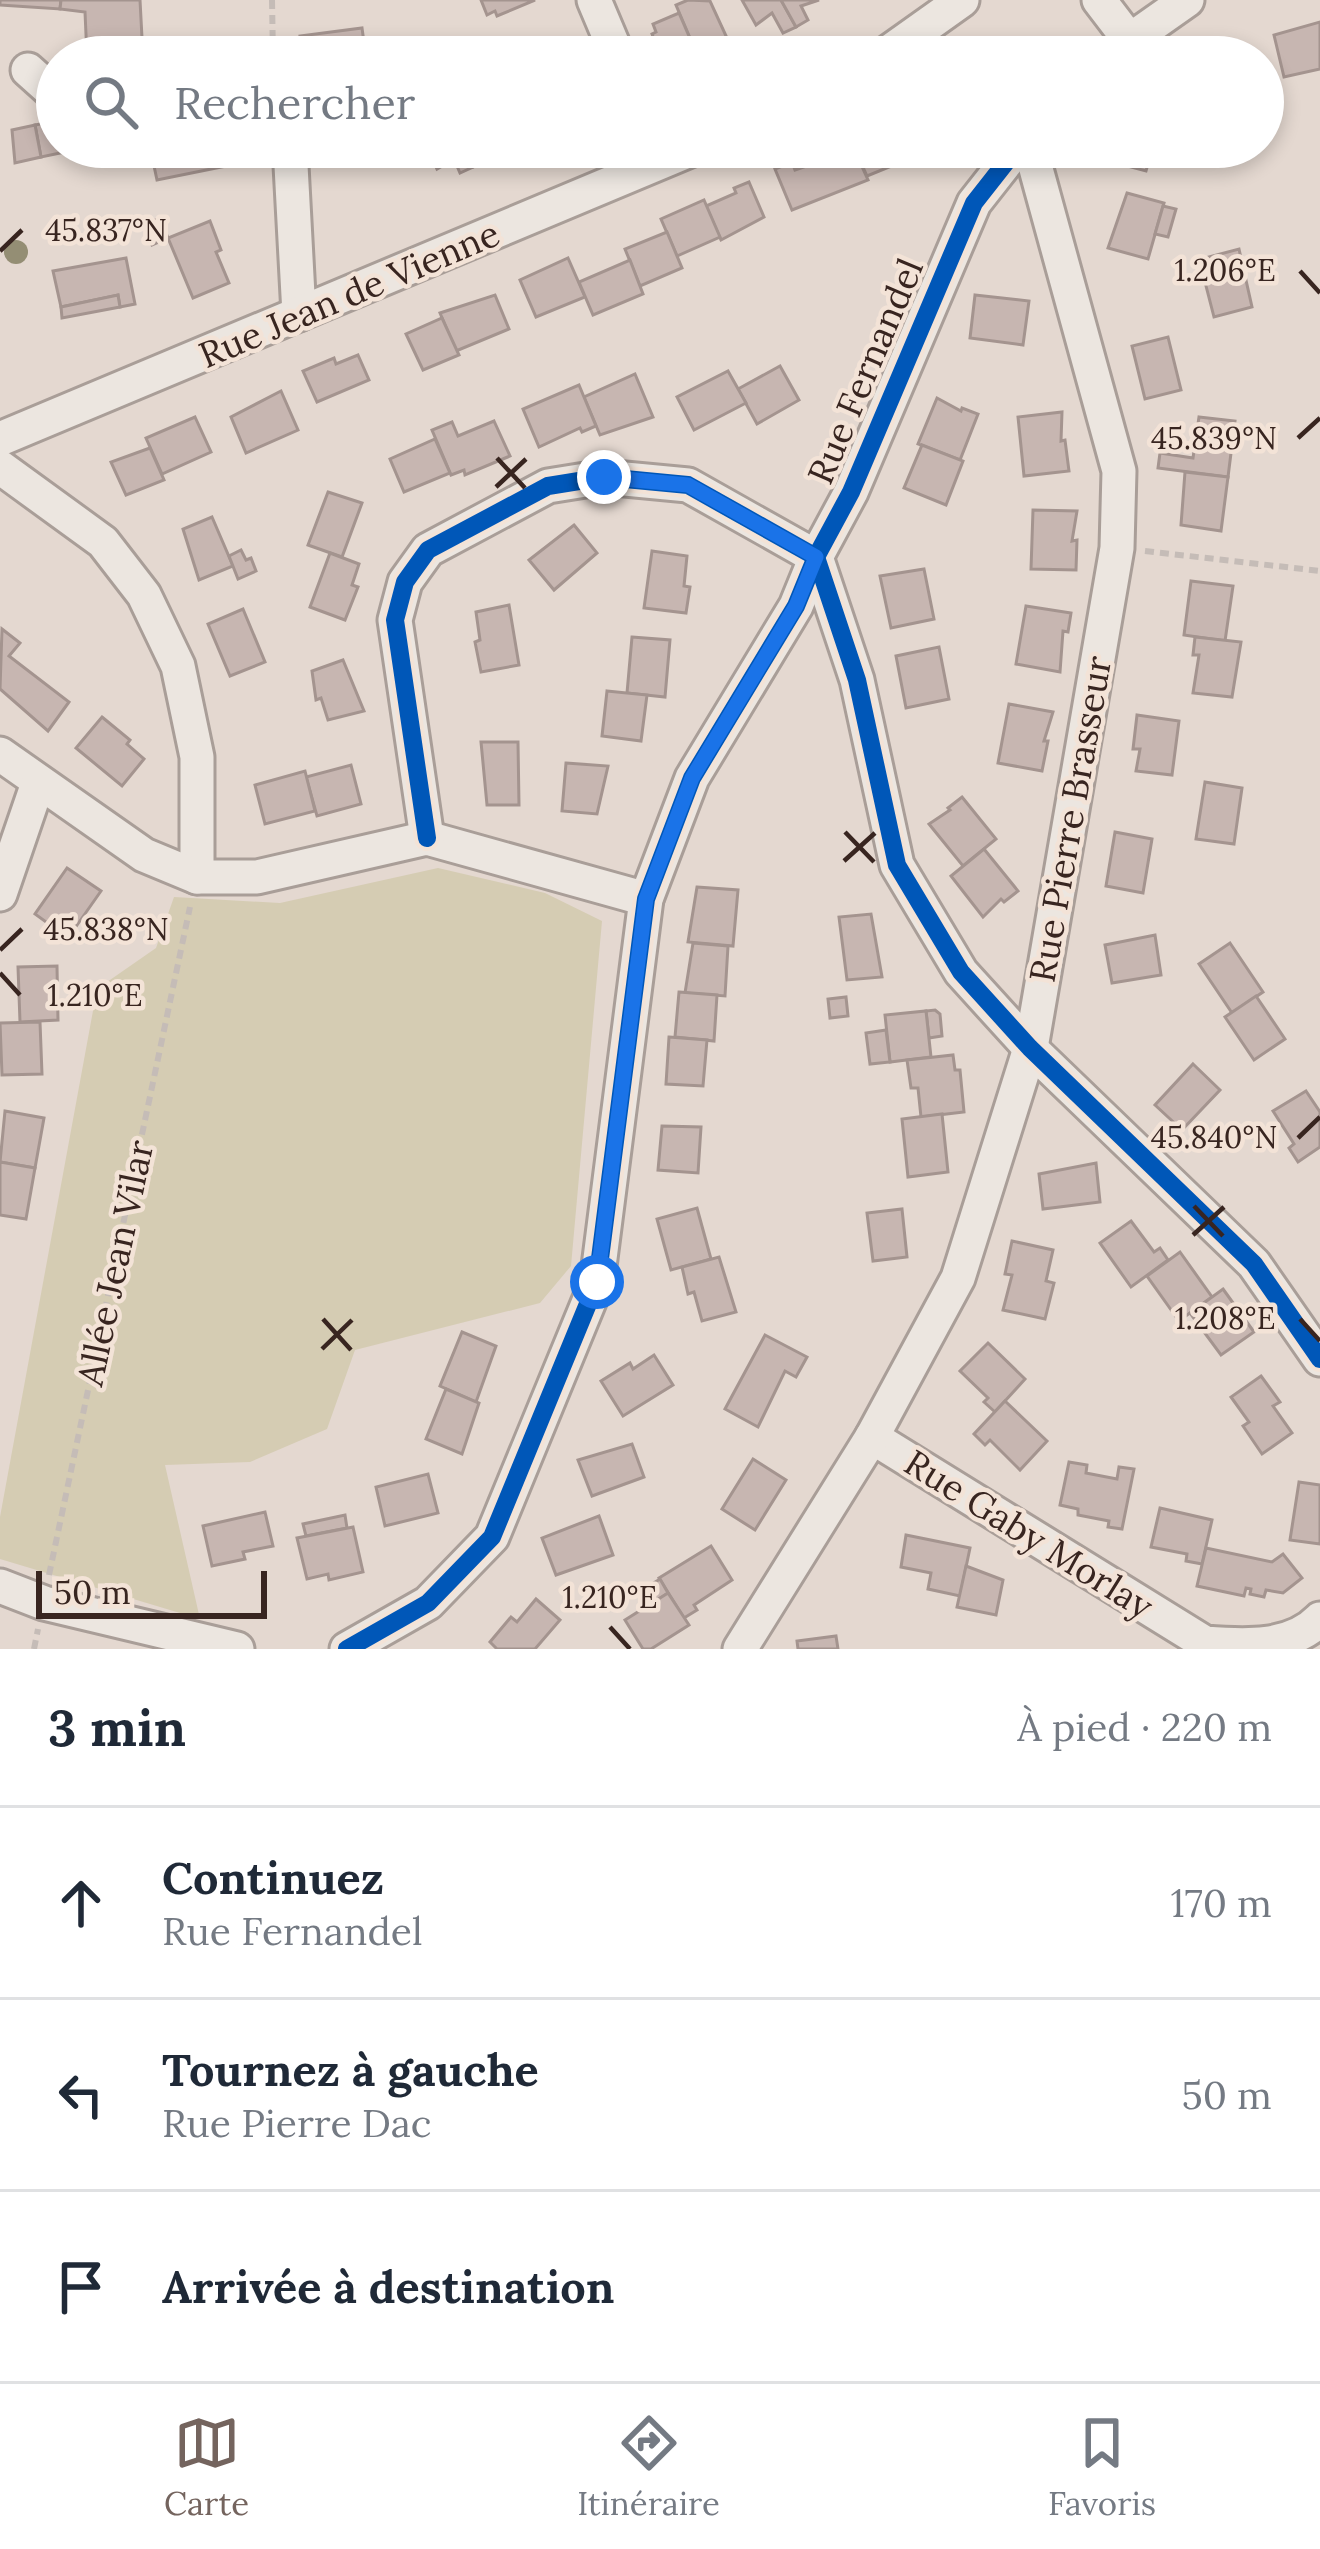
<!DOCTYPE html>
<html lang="fr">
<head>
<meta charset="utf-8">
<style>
	body { margin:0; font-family:Lora,serif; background:#f2f2f3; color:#1f2937 }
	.scale { position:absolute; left:36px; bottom:30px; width:231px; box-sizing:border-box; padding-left:12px; border:6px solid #382520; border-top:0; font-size:33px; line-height:42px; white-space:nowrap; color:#382520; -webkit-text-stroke:9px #f3e3d7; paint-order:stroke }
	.stop { position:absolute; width:36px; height:36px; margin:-27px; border:9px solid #1a73e8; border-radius:50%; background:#fff }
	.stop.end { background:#1a73e8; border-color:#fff; box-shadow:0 3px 12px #0008 }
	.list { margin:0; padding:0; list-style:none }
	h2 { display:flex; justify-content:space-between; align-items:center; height:156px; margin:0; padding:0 48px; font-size:51px }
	h2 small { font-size:39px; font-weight:400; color:#747a83 }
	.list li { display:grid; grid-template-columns:78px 1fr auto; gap:36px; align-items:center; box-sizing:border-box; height:192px; padding:0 48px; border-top:3px solid #e0e1e3 }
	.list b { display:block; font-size:45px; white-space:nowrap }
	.list p { margin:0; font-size:39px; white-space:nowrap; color:#747a83 }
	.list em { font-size:39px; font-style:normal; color:#747a83 }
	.icon { flex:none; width:66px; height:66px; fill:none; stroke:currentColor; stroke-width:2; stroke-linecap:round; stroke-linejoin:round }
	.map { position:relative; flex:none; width:1320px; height:1649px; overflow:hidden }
	.search { position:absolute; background:#fff; box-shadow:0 6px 18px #0003; left:36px; right:36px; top:36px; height:132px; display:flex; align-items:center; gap:30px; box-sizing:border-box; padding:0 42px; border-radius:66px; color:#747a83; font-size:45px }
	.sheet { height:732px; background:#fff }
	nav { display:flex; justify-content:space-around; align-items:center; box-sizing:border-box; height:168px; border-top:3px solid #e0e1e3; background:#fff; font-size:33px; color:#747a83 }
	nav a { display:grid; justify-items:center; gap:6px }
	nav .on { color:#74645e }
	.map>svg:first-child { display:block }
</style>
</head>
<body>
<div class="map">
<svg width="1320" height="1649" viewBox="0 0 1320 1649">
	<rect width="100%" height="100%" fill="#e4d8d0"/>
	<polygon fill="#d5ccb3" points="438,868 545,893 602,921 571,1266 540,1303 355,1350 327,1429 250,1462 165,1465 200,1619 0,1559 0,1517 97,989 156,948 174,897 280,903"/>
	<g fill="#c7b6b1" stroke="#a4948f" stroke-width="3">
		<polygon points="0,0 61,0 60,9 0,5"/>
		<polygon points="61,0 140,0 143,57 87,57 85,12 60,9"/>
		<polygon points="481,0 535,0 497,16 495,11 487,15"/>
		<polygon points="688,0 710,1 727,38 707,43 713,57 698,57 676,5"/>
		<polygon points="742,0 781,0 796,27 783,33 772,13 756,25"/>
		<polygon points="781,0 819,0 801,6 808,20 796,27"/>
		<polygon points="679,13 698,57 661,57 652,34 656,32 653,24"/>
		<polygon points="1320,22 1320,69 1284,77 1274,35"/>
		<polygon points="362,28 366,57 303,57 300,36"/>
		<polygon points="1198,39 1241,52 1239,57 1193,57"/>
		<polygon points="57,121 57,147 89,147 41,157 35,125"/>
		<polygon points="35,125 41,157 15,163 12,130"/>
		<polygon points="150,147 222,147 226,166 157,180"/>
		<polygon points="427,147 464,147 473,167 460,173 454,159 437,169"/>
		<polygon points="464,147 480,147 486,161 473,167"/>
		<polygon points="854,147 924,147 926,152 867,176"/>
		<polygon points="1116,147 1153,147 1146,171 1112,162"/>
		<polygon points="854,149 868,180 792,210 775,169 792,162 795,170"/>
		<polygon points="749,182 764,217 721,240 706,206 736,193 734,188"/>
		<polygon points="1127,193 1164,203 1148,259 1108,248"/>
		<polygon points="704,200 720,237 677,256 661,219"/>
		<polygon points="1163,206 1176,209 1168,237 1155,234"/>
		<polygon points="160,218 168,238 152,245 144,225"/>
		<polygon points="210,221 221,250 216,252 229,283 193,298 168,238"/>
		<polygon points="667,232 682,268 640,286 625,249"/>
		<polygon points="1239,249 1252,307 1214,317 1205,282 1211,281 1205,258"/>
		<polygon points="126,258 135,304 120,307 118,295 61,307 53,271"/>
		<polygon points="568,258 585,297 536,317 520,280"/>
		<polygon points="1205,258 1211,281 1201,283 1196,260"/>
		<polygon points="630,260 643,294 593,315 579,282"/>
		<polygon points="118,295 120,307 62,318 61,307"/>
		<polygon points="495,295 509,329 456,351 440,313"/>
		<polygon points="975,295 1029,301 1023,345 970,338"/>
		<polygon points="442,318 459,355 423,370 406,334"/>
		<polygon points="1168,337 1181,390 1145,399 1132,346"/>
		<polygon points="358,355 369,380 317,402 303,371 334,358 336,364"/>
		<polygon points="780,366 799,400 757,424 738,389"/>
		<polygon points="728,371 746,403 694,430 677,397"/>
		<polygon points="635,374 653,417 600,435 584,397"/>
		<polygon points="579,385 596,426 582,432 580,428 539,447 523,409"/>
		<polygon points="281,391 298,430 246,453 231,417"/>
		<polygon points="937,398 961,411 962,408 978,414 960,460 918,444"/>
		<polygon points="1062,412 1061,441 1065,440 1069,471 1024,476 1018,417"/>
		<polygon points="195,417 211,452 162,474 146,438"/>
		<polygon points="1199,417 1235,421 1228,477 1158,468 1160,453 1193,458"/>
		<polygon points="494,421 510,456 465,475 464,470 451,475 432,430 452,422 458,436"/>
		<polygon points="435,439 450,473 404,492 390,459"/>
		<polygon points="922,445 963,461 946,505 904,488"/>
		<polygon points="150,448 164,480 126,495 111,462"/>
		<polygon points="1185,472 1228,477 1221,531 1181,525"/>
		<polygon points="328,492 362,503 342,557 308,545"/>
		<polygon points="1033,510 1077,511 1072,541 1077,540 1076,570 1031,569"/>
		<polygon points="212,517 233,566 199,580 183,529"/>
		<polygon points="574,525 597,553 554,590 529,560"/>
		<polygon points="241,550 246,560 251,558 256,571 238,579 229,556"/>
		<polygon points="652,551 687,556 684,586 690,587 686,613 644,608"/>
		<polygon points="330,553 359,564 352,585 358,587 345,620 310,607"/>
		<polygon points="924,569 934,619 891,628 880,576"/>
		<polygon points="1191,581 1233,586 1225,641 1184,635"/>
		<polygon points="509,605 519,665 481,672 475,642 480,640 476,612"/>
		<polygon points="1026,606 1071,613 1068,632 1063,631 1060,672 1016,664"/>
		<polygon points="243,609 265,662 230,676 208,624"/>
		<polygon points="2,629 20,643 9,656 69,702 48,731 0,689"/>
		<polygon points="632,637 670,640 665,697 627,693"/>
		<polygon points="1195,637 1241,642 1232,697 1193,693 1199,655 1193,655"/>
		<polygon points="939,647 949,699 906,708 896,656"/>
		<polygon points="343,660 364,711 328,720 321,698 316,700 312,671"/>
		<polygon points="607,691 647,695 641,741 602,736"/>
		<polygon points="1009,704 1053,712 1044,741 1048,741 1042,771 998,763"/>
		<polygon points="1137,715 1179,721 1172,775 1136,771 1140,749 1133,749"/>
		<polygon points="102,717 130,740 127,744 144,759 122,786 76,748"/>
		<polygon points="481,742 518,742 519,805 487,805"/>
		<polygon points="566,763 608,766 597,814 562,811"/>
		<polygon points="351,765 361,804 317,816 306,777"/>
		<polygon points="305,771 315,811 265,824 255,785"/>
		<polygon points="1205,782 1242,788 1234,844 1196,839"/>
		<polygon points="962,797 996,839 963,866 929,824 950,810 948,808"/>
		<polygon points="1115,832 1152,839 1143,893 1106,886"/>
		<polygon points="984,849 1018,891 1004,902 1001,899 983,917 951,876"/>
		<polygon points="67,868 101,891 68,938 35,914"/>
		<polygon points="697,887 738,890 733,946 688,942"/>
		<polygon points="871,914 882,977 847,980 839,917"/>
		<polygon points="1155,935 1161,975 1112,983 1105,945"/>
		<polygon points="693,943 728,946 725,996 685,993"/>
		<polygon points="1230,943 1263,992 1232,1013 1199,964"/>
		<polygon points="57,966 58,1020 20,1022 18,967"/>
		<polygon points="679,992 717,995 714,1041 675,1037"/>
		<polygon points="1256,996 1285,1039 1254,1060 1225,1017"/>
		<polygon points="846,997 848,1016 830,1018 828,999"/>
		<polygon points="935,1010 940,1014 942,1036 929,1038 926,1011"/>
		<polygon points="926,1011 931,1057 890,1062 885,1015"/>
		<polygon points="40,1022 42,1074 2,1075 0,1023"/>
		<polygon points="886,1030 890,1062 870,1064 866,1033"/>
		<polygon points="669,1037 707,1040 703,1086 666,1084"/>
		<polygon points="953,1055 955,1070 960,1070 964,1112 921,1117 918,1088 911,1088 907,1060"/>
		<polygon points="1193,1064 1220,1090 1182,1130 1155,1105"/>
		<polygon points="1306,1091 1320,1112 1320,1147 1298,1162 1289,1148 1294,1144 1273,1111"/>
		<polygon points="5,1111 44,1118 35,1168 0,1162"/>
		<polygon points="942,1114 948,1172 908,1177 902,1119"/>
		<polygon points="662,1126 701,1127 698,1173 658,1170"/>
		<polygon points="0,1162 35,1168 26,1219 0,1215"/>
		<polygon points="1096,1163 1100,1202 1043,1209 1039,1174"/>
		<polygon points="697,1208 711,1259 671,1270 657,1219"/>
		<polygon points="902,1209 907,1257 873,1261 867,1213"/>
		<polygon points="1131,1221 1154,1252 1160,1248 1168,1260 1131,1287 1100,1243"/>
		<polygon points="1012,1241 1053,1250 1046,1281 1054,1283 1045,1319 1003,1310 1012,1275 1005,1274"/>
		<polygon points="1180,1252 1212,1297 1179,1321 1147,1276"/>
		<polygon points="719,1257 736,1312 702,1321 694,1292 688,1294 682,1267"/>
		<polygon points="1223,1289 1254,1332 1221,1355 1190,1313"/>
		<polygon points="462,1332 496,1346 476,1402 440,1386"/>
		<polygon points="765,1335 807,1357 796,1377 785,1371 758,1427 725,1409"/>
		<polygon points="988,1343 1025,1379 995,1412 984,1402 988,1398 960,1371"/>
		<polygon points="654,1355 673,1385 623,1416 601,1381 630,1363 633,1369"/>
		<polygon points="1261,1376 1280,1402 1273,1406 1292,1433 1262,1454 1243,1426 1249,1422 1231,1397"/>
		<polygon points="446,1389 479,1403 462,1454 426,1439"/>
		<polygon points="1005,1401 1047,1441 1020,1470 990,1440 985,1445 974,1434"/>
		<polygon points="632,1444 644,1477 592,1496 578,1460"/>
		<polygon points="753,1459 786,1480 755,1530 722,1509"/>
		<polygon points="1069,1462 1087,1465 1086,1473 1117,1479 1119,1467 1134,1469 1122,1529 1108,1527 1109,1521 1078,1515 1078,1509 1060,1505"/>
		<polygon points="428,1474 438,1513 385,1526 376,1487"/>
		<polygon points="1299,1482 1320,1485 1320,1544 1290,1540"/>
		<polygon points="1160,1508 1212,1520 1202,1564 1186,1561 1187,1554 1151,1547"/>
		<polygon points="265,1512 273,1546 243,1552 245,1559 212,1566 203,1526"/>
		<polygon points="345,1515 347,1528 306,1536 303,1524"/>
		<polygon points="599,1516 613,1555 556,1575 542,1538"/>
		<polygon points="353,1527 363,1572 329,1580 328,1574 307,1579 297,1538"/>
		<polygon points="906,1535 970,1548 960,1596 928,1589 931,1573 901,1567"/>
		<polygon points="711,1546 732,1580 694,1605 697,1610 684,1618 659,1578"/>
		<polygon points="1206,1548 1272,1562 1283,1554 1302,1578 1283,1593 1266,1590 1264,1597 1250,1594 1251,1589 1246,1588 1244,1596 1197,1586"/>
		<polygon points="966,1566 1003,1580 996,1615 957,1607"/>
		<polygon points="660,1579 668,1593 645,1608 639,1592"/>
		<polygon points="668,1593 689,1625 651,1649 643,1649 625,1620"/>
		<polygon points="536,1599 560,1620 535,1649 497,1649 490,1642 511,1617 517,1622"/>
		<polygon points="836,1636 838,1649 798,1649 797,1641"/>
	</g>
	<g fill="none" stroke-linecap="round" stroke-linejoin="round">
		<g stroke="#a99e98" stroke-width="39">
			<g id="minor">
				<polyline points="594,0 618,57"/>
				<polyline points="1099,0 1128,38"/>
				<polyline points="882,57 962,0"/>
				<polyline points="1106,57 1187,0"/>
				<polyline points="28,70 57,96"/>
				<polyline points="290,147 299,314"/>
				<polyline points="0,439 697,147"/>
				<polyline points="0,467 103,542 144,595 178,666 197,757 197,877"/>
				<polyline points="0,754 144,855 197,877 257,877 427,838 646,899"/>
				<polyline points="427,838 395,620 405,582 428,550 548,486 604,477 688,485 816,557 857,680 897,865 961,972 1030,1048 1254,1264 1320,1359"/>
				<polyline points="0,894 38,783"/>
				<path d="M 872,1437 L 1205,1643 C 1244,1646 1291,1649 1320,1619"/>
				<polyline points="0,1586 44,1603 237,1649"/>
				<polyline points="347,1649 428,1603 492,1537 597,1282 646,899 692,778 796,606 816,557 851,492 974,203 1018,147"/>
				<polyline points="740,1649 872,1437 958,1278 1032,1042 1117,548 1119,471 1030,147"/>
			</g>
		</g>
		<g stroke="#c5bcb7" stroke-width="6" stroke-dasharray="9 6" stroke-linecap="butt">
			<polyline points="272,0 273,57"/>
			<polyline points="1145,551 1320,571"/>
			<polyline points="49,1575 190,907"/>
			<polyline points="34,1649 38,1629"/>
		</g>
		<use href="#minor" stroke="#ece6e0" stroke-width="33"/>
		<g stroke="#f3e3d7" stroke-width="26">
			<g id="cycleway">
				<polyline points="427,838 395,620 405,582 428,550 548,486 604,477 688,485 816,557 857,680 897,865 961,972 1030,1048 1254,1264 1320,1359"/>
				<polyline points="347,1649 428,1603 492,1537 597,1282 646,899 692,778 796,606 816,557 851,492 974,203 1018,147"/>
			</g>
		</g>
		<use href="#cycleway" stroke="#0057b8" stroke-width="18"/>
	</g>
	<circle fill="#948e74" cx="16" cy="252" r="12"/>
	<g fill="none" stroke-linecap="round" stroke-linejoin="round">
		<polyline stroke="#1a73e8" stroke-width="15" points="597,1282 646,899 692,778 796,606 816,557 688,485 604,477"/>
	</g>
	<path fill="none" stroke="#382520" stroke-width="4.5" d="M 0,251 L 22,230M 1300,271 L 1320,293M 1298,438 L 1320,418M 497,458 L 525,488M 496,487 L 526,459M 845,832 L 874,862M 844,861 L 875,833M 0,950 L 22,929M 0,973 L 20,995M 1298,1138 L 1320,1117M 1194,1206 L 1223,1236M 1193,1235 L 1224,1207M 323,1319 L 351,1350M 1300,1319 L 1320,1341M 322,1349 L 352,1320M 610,1627 L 630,1649"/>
	<g text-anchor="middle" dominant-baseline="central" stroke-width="9" stroke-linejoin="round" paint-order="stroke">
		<g font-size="36" fill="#382520" stroke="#f3e3d7">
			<text transform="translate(349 294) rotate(-23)">Rue Jean de Vienne</text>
			<text transform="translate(865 371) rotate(-67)">Rue Fernandel</text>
			<text transform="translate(1070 819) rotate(-80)">Rue Pierre Brasseur</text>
			<text transform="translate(115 1263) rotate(-78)">Allée Jean Vilar</text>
			<text transform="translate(1029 1534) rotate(32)">Rue Gaby Morlay</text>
		</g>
	</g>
	<g font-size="30" text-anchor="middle" fill="#382520" stroke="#f3e3d7" stroke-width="9" stroke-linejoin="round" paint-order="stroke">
		<text x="106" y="241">45.837°N</text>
		<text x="1225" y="281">1.206°E</text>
		<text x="1214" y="449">45.839°N</text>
		<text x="106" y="940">45.838°N</text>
		<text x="95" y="1006">1.210°E</text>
		<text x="1214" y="1148">45.840°N</text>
		<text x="1225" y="1329">1.208°E</text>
		<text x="610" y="1608">1.210°E</text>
	</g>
</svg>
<div class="scale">50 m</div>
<div class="stop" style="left:597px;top:1282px"></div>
<div class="stop end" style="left:604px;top:477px"></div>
<div class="search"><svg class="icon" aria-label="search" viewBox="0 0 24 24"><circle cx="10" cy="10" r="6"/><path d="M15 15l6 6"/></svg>Rechercher</div>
</div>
<section class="sheet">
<h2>3 min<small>À pied · 220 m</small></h2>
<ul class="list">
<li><svg class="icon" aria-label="ahead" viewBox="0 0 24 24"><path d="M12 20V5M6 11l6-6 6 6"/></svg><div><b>Continuez</b><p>Rue Fernandel</p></div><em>170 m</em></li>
<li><svg class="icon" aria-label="left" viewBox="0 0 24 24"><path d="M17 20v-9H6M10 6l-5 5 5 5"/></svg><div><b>Tournez à gauche</b><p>Rue Pierre Dac</p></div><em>50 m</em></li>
<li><svg class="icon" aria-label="arrive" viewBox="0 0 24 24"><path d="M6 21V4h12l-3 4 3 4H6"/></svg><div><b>Arrivée à destination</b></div></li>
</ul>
</section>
<nav>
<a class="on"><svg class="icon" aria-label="map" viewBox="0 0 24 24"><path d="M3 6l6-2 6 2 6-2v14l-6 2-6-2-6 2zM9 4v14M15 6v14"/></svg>Carte</a>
<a><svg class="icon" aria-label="directions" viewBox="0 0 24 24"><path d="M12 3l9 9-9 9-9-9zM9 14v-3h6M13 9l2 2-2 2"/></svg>Itinéraire</a>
<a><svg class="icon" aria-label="saved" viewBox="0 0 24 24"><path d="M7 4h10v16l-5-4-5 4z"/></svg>Favoris</a>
</nav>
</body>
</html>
